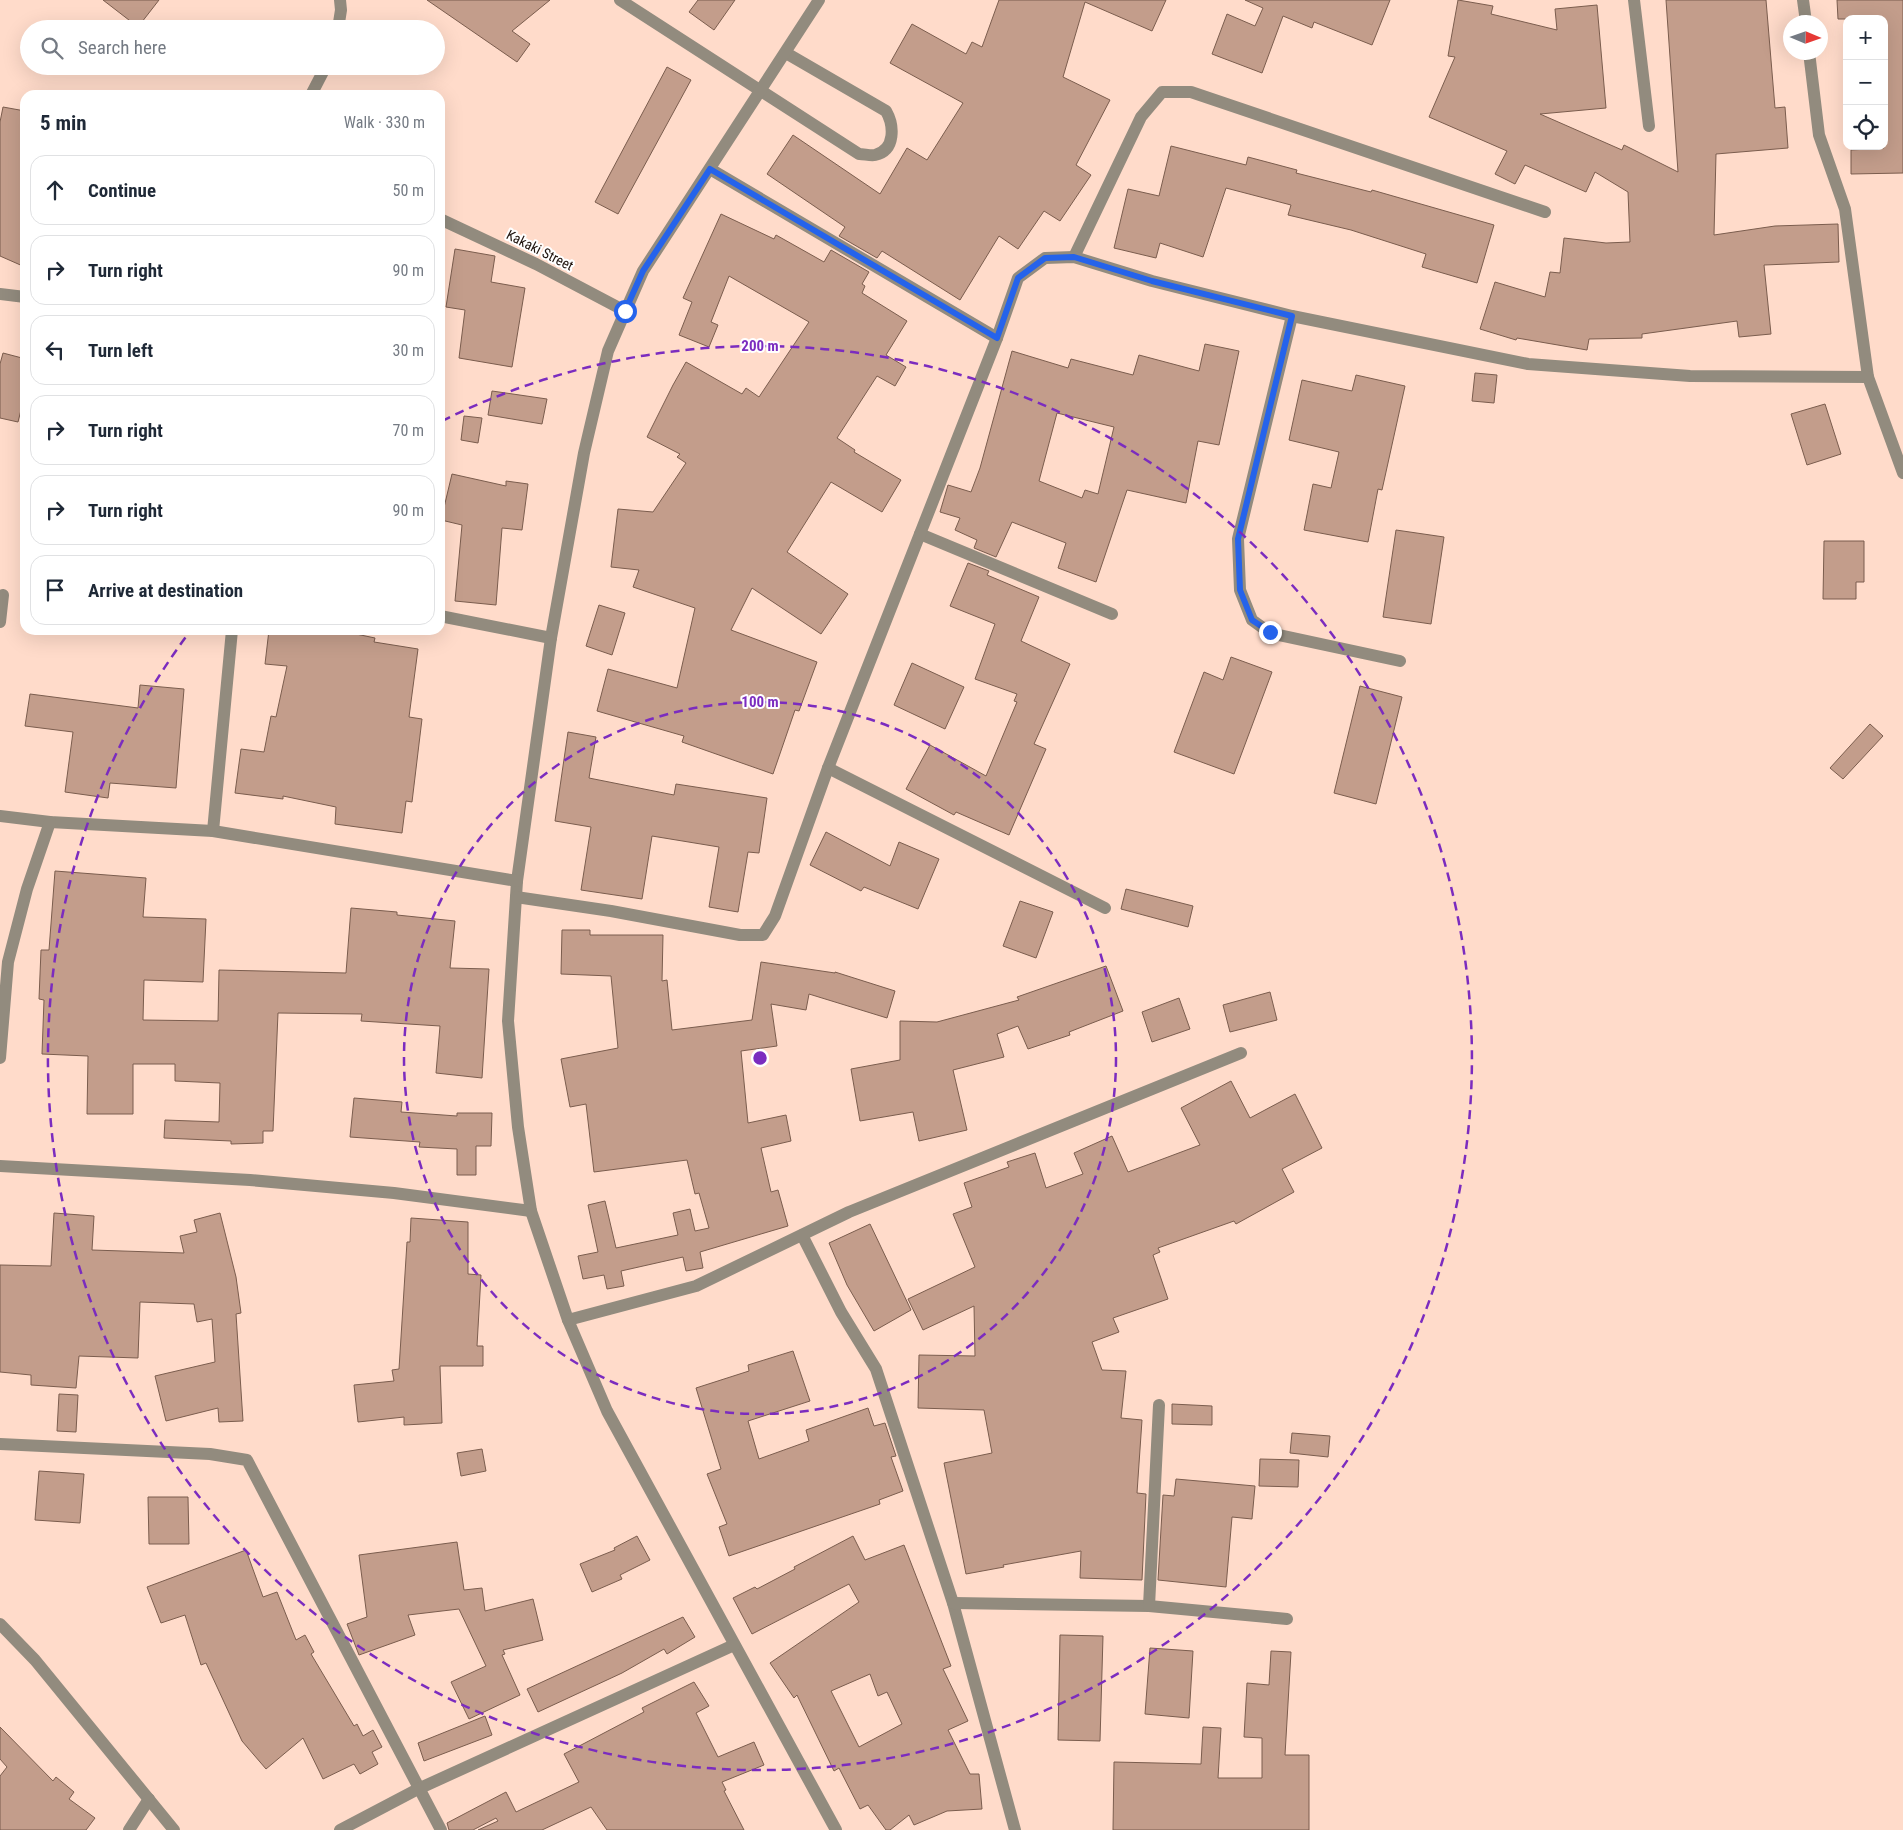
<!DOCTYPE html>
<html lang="en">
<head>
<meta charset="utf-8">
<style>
	body { margin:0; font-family:"Roboto Condensed",sans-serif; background:#f2f2f3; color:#1f2937 }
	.controls { position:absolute; right:15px; top:15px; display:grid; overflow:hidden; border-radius:10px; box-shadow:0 5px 20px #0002 }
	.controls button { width:45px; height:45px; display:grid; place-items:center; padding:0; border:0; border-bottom:1px solid #e0e1e3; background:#fff; color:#1f2937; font:25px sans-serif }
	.compass { position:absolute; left:1783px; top:15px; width:45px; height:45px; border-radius:50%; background:#fff; box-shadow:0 5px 20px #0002; rotate:92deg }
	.stop { position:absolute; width:15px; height:15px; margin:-11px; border:4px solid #2563eb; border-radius:50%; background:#fff }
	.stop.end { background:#2563eb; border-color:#fff; box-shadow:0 1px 5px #0008 }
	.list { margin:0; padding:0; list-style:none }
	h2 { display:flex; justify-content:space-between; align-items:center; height:65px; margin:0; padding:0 20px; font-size:21px }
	h2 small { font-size:16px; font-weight:400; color:#747a83 }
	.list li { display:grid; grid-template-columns:32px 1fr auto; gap:15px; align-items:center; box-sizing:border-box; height:70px; margin:0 10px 10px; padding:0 10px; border:1px solid #e0e1e3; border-radius:15px }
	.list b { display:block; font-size:19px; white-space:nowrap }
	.list em { font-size:16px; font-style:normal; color:#747a83 }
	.icon { flex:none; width:28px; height:28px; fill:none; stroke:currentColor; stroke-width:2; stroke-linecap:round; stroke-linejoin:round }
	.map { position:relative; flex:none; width:1903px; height:1830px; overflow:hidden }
	.search { position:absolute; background:#fff; box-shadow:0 5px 20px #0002; left:20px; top:20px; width:425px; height:55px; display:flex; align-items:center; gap:12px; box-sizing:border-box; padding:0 18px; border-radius:28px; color:#747a83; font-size:19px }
	.panel { position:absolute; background:#fff; box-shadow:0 5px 20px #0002; left:20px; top:90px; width:425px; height:545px; border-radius:15px }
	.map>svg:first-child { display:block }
</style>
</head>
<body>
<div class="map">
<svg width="1903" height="1830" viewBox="0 0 1903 1830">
	<rect width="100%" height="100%" fill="#ffdbca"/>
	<g fill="#c39d8b" stroke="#7b5d4e" fill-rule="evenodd">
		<polygon points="103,0 159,0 138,27"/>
		<polygon points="427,0 550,0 512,31 530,44 517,62"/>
		<polygon points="698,0 735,0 714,30 689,12"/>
		<polygon points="999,0 1166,0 1152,31 1085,2 1063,77 1110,100 1076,165 1091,175 1060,221 1044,211 1018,249 999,236 960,300 882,251 877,258 839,236 845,227 767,174 793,135 880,194 907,148 927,160 963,103 890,63 912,24 966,54 972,42 982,47"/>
		<polygon points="1245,0 1390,0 1372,45 1314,22 1312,28 1283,16 1262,73 1212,54 1227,14 1255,26 1263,8"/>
		<polygon points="1458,0 1493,6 1491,14 1557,30 1555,9 1597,5 1606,108 1540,114 1622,150 1624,145 1678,172 1666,0 1766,0 1775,108 1785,107 1788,148 1716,154 1714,235 1775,226 1838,224 1839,262 1764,265 1771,334 1739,337 1737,321 1642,334 1642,338 1589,339 1587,350 1517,338 1516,340 1480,329 1495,282 1545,297 1550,272 1560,273 1564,238 1606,243 1630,242 1628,192 1595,172 1586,192 1525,165 1515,184 1495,174 1507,151 1429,117 1455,57 1448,56"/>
		<polygon points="1837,0 1903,0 1903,173 1851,174 1851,150 1884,148 1884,19 1838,19"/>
		<polygon points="667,67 691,80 618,214 595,202"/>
		<polygon points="3,107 25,111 25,267 0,256 0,122"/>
		<polygon points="1171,146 1246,165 1248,157 1297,170 1296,173 1371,192 1372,190 1494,225 1477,283 1422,267 1426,254 1351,230 1288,215 1291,205 1226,188 1203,257 1160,243 1156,258 1114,248 1128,189 1159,196"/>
		<polygon points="721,214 774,239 776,235 824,262 831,250 869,272 862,284 865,286 862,293 907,321 886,355 906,367 895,386 877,376 837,438 855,450 854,452 901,480 882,512 831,482 787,552 848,594 821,634 752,588 731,630 817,662 799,711 795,710 773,774 682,742 684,736 597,711 608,669 677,688 695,608 633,587 639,570 611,567 618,509 653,512 686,463 677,457 680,454 647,437 673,385 686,362 742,394 746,388 759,397 809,322 729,276 711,322 718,325 709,347 679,335 692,302 683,298"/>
		<polygon points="455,249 495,256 491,282 525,288 512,367 459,358 465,310 446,307"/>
		<path d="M 1205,344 L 1239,351 L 1219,445 L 1198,441 L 1186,503 L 1127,490 L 1096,582 L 1058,568 L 1066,543 L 1012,522 L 996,557 L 974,548 L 977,540 L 955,530 L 960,518 L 940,512 L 948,485 L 971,492 L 980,468 L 1012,351 L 1068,368 L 1071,359 L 1133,375 L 1139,355 L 1199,371 ZM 1057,413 L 1114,427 L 1098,494 L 1085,490 L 1082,498 L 1039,481 Z"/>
		<polygon points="3,353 22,358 21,363 25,364 25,394 18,422 0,418 0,364"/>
		<polygon points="1475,373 1497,375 1494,403 1472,401"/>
		<polygon points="1356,375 1405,386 1382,490 1378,489 1368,542 1304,530 1313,484 1331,488 1339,452 1289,440 1302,380 1352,391"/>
		<polygon points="492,391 547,399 542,424 488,415"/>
		<polygon points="1825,404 1841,454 1807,465 1791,414"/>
		<polygon points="464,416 482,418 478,443 461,440"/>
		<polygon points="452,474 506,486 506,481 528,484 522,530 502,528 496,605 455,601 462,525 441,520"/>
		<polygon points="1396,530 1444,537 1431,624 1383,617"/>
		<polygon points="1824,541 1864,541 1864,582 1856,582 1856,599 1823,599"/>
		<polygon points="968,563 989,571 987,575 1039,597 1021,641 1070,664 1034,744 1046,749 1009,835 956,812 954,815 906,789 930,745 986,776 1017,702 1014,701 1017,694 975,679 995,624 950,606"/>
		<polygon points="599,605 625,613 612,655 586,646"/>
		<polygon points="269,630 337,630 375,638 374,642 418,649 409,717 422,719 412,802 406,801 402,833 335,824 336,807 283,796 283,799 235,793 241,749 264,752 271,716 276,717 287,666 265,664"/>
		<polygon points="1231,657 1272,672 1234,774 1174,752 1204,672 1223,680"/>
		<polygon points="912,663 964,687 945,729 894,705"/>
		<polygon points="140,685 184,689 176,788 110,783 108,798 65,792 73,732 25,726 30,694 138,708"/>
		<polygon points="1360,686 1402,697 1376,804 1334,793"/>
		<polygon points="1870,724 1883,736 1843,779 1830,768"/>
		<polygon points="568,732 596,737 589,778 674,795 676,784 767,798 759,853 748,852 738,912 709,907 719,847 652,836 642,899 581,890 591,827 555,821"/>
		<polygon points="826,832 890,866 899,842 939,859 918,909 864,887 861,891 810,865"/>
		<polygon points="55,871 146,878 143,917 206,919 203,982 144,980 143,1020 218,1021 219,970 346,973 351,908 397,912 397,915 455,921 450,968 489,969 482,1078 436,1073 440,1026 361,1021 362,1014 278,1013 273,1131 263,1131 263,1143 231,1144 231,1141 164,1138 165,1120 219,1122 220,1083 175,1081 175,1064 133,1064 133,1114 87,1114 88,1056 42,1054 44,1000 39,999 41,950 49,950"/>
		<polygon points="1126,889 1193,906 1188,927 1121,909"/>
		<polygon points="1020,901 1053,912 1036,958 1003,946"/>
		<polygon points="562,930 590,930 590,935 663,935 662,981 667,980 672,1030 752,1020 761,962 835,973 835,972 895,991 887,1018 809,994 806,1010 771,1004 777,1046 741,1051 748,1123 786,1115 791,1141 761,1148 771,1192 778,1190 788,1226 700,1252 703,1268 686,1271 683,1257 621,1271 624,1286 607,1289 604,1275 583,1279 578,1256 598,1252 588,1205 605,1201 616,1248 678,1235 673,1213 690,1209 695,1231 709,1228 699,1193 695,1194 687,1160 594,1172 586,1104 570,1107 561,1059 618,1048 611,976 561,974"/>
		<polygon points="1106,966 1123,1011 1069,1032 1070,1035 1028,1049 1018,1026 997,1034 1004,1057 953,1070 967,1130 919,1141 913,1112 860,1121 851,1069 900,1060 900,1021 937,1022 1019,1000 1017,997"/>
		<polygon points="1270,992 1277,1020 1230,1032 1223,1005"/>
		<polygon points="1179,998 1190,1029 1152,1042 1142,1012"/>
		<polygon points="1231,1081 1250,1118 1295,1094 1322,1148 1282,1169 1294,1192 1236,1224 1234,1221 1158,1248 1160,1252 1153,1255 1168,1299 1113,1318 1119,1332 1092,1342 1102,1370 1126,1371 1121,1418 1142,1420 1137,1493 1146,1494 1142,1580 1080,1578 1081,1551 1003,1565 1004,1567 966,1574 944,1463 992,1453 984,1410 918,1408 919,1355 975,1356 974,1306 923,1330 908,1299 975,1267 953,1214 972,1207 964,1183 1009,1167 1007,1162 1035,1153 1046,1188 1083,1174 1074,1153 1112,1136 1128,1172 1200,1145 1181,1108"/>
		<polygon points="354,1098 402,1102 401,1112 457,1116 457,1113 492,1113 491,1146 476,1146 476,1175 457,1175 457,1149 419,1147 420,1142 350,1137"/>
		<polygon points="54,1213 94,1216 92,1250 184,1253 180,1236 197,1232 194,1220 220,1213 236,1277 241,1313 236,1314 243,1421 219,1422 218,1408 166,1421 155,1376 215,1362 212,1319 197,1322 194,1304 140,1302 138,1358 79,1356 76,1388 31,1385 31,1375 0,1372 0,1265 51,1266"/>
		<polygon points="411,1218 468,1222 468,1274 481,1275 477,1346 483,1346 483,1366 440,1366 442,1423 404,1425 404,1417 358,1422 354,1385 394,1381 392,1370 399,1369 407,1242 410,1242"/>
		<polygon points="870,1224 911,1310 874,1331 847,1285 829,1243"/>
		<polygon points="793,1351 810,1401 748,1421 759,1459 809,1441 806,1430 868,1408 874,1426 885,1423 896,1456 891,1457 903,1491 879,1500 880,1504 729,1556 719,1527 727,1524 707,1474 721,1469 696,1388 749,1371 748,1365"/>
		<polygon points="59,1394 78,1395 76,1432 57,1431"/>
		<polygon points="1172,1404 1212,1406 1212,1425 1172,1424"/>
		<polygon points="1292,1433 1330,1436 1328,1457 1290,1453"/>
		<polygon points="482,1449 486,1471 461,1476 457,1453"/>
		<polygon points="1260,1459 1299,1460 1298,1487 1259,1486"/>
		<polygon points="39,1471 84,1474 80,1523 35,1520"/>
		<polygon points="1176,1479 1255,1486 1252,1519 1232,1517 1226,1587 1158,1580 1163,1495 1174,1496"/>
		<polygon points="148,1497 188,1497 189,1544 149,1544"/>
		<polygon points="637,1536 650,1560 620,1575 622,1579 592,1592 580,1564 615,1550 614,1548"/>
		<path d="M 853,1536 L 865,1560 L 904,1545 L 951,1666 L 943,1669 L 968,1721 L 948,1730 L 970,1774 L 979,1774 L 982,1809 L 947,1811 L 914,1825 L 909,1815 L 890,1830 L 886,1830 L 868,1805 L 860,1809 L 839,1768 L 834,1771 L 797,1695 L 794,1698 L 770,1663 L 859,1602 L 849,1584 L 752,1634 L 733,1598 L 755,1587 L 757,1589 L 795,1569 L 794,1567 ZM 870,1674 L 878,1696 L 887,1692 L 902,1724 L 859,1747 L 831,1691 Z"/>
		<polygon points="457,1542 464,1590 482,1588 485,1611 533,1599 543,1640 503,1650 505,1654 502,1655 520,1695 469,1719 451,1682 486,1666 459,1609 408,1615 415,1635 359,1655 347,1624 367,1617 359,1555"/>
		<polygon points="246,1550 263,1597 277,1592 296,1640 305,1635 314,1652 311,1654 354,1726 357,1724 363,1736 373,1730 382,1747 372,1752 378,1764 360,1774 354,1764 323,1779 303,1738 266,1769 242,1741 206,1663 201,1665 185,1615 161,1623 147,1587"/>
		<polygon points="683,1617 695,1637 667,1654 664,1649 622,1673 538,1712 527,1689"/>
		<polygon points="1060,1635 1103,1636 1100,1741 1058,1740"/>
		<polygon points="1150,1648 1193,1651 1189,1718 1145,1714"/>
		<polygon points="1271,1651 1291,1652 1285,1755 1309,1755 1309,1830 1113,1830 1114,1762 1201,1764 1203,1727 1221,1728 1218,1778 1262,1778 1262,1738 1244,1737 1247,1683 1269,1685"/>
		<polygon points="694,1682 709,1706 696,1713 718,1757 754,1742 764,1765 722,1782 726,1790 724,1791 744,1830 607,1830 591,1807 542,1830 478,1830 498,1821 496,1818 473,1830 449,1830 447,1823 506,1792 516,1812 579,1782 564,1754 644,1712 642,1708"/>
		<polygon points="485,1716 492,1735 424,1761 418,1743"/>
		<polygon points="0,1727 53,1781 56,1777 74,1792 69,1799 95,1818 86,1830 0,1830 0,1776 7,1767 0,1759"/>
	</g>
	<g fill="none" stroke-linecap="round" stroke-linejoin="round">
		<g stroke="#928b7e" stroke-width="12">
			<path d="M 620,0 L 859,154 C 864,154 871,156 875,155 C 896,150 894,125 886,111 L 786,53"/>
			<polyline points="819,0 643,271 608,351 584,453 551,638 517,881 508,1021 518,1127 531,1211 568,1320 607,1411 836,1830"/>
			<polyline points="1634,0 1649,126"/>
			<polyline points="1803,0 1806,22"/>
			<polyline points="338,29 341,10 340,0"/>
			<polyline points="1809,52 1819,135 1845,209 1868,377 1903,473"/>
			<polyline points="311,95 326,66"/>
			<polyline points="710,169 997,338"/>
			<polyline points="440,219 536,264 625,311"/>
			<polyline points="1074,257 1141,117 1162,92 1191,92 1545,212"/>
			<polyline points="0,294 25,297"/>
			<polyline points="1292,316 1238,539 1240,590 1252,620 1270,633 1400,661"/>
			<polyline points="920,534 1112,614"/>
			<polyline points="440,616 551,638"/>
			<polyline points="0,622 3,595"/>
			<polyline points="828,768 1105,908"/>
			<polyline points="0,816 50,822 213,831 517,881"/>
			<polyline points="213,831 232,630"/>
			<polyline points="516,897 611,911 740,935 763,935 775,916 828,768 997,338 1018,278 1045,258 1074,257 1152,281 1292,316 1528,364 1690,376 1868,377"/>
			<polyline points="0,1058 8,962 27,889 50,822"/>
			<polyline points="0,1166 250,1180 394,1193 531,1211"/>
			<polyline points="802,1235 841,1312 876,1369 953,1603 1015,1830"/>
			<polyline points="568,1320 696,1286 849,1212 1241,1053"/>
			<polyline points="0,1444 210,1454 247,1460 441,1830"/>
			<polyline points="953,1603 1149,1606 1287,1619"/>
			<polyline points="1149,1606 1159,1405"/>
			<polyline points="0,1624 35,1660 174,1830"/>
			<polyline points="129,1830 149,1799"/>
			<polyline points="340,1830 418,1789 734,1645"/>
		</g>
	</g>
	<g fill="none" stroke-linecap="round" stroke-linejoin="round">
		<polyline stroke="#2563eb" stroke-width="6" points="625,311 643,271 710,169 997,338 1018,278 1045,258 1074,257 1152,281 1292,316 1238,539 1240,590 1252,620 1270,632"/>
	</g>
	<g fill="none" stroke="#7b2cbf" stroke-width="2.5" stroke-dasharray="9 6">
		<circle cx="760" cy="1058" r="356"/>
		<path d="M442 421A712 712 0 1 1 188 634"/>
	</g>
	<g text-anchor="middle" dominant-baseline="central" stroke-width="4" stroke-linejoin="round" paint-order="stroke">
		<g font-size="14" fill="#1f130d" stroke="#fff">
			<text transform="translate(540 250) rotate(27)">Kakaki Street</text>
		</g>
	</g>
	<circle cx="760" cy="1058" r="8" fill="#7b2cbf" stroke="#fff" stroke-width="2.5"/>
	<g font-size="15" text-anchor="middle" font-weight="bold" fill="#7b2cbf" stroke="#fff" stroke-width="4" stroke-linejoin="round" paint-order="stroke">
		<text x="760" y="351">200 m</text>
		<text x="760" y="707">100 m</text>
	</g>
</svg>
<div class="controls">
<button>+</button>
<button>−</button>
<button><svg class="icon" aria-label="locate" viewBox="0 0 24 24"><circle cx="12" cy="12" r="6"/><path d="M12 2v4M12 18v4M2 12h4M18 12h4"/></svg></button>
</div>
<svg class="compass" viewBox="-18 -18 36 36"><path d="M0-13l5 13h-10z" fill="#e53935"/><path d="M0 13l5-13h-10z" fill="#747a83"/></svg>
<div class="stop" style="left:625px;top:311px"></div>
<div class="stop end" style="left:1270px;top:632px"></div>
<div class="search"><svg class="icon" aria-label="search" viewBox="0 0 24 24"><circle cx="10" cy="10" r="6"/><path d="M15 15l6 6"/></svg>Search here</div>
<section class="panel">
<h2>5 min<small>Walk · 330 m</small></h2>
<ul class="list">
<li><svg class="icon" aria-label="ahead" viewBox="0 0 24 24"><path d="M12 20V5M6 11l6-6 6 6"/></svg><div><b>Continue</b></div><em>50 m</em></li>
<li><svg class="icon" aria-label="right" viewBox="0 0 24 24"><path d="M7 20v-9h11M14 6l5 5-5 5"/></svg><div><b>Turn right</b></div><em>90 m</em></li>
<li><svg class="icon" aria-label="left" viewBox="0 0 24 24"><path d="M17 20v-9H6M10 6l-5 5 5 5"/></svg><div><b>Turn left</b></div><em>30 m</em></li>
<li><svg class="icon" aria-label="right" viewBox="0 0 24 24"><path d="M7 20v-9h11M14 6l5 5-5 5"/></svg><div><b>Turn right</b></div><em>70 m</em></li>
<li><svg class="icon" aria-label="right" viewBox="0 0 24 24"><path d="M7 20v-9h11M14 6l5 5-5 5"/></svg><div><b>Turn right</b></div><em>90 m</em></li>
<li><svg class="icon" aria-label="arrive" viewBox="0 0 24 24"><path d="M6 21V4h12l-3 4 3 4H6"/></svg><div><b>Arrive at destination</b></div></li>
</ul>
</section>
</div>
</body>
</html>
